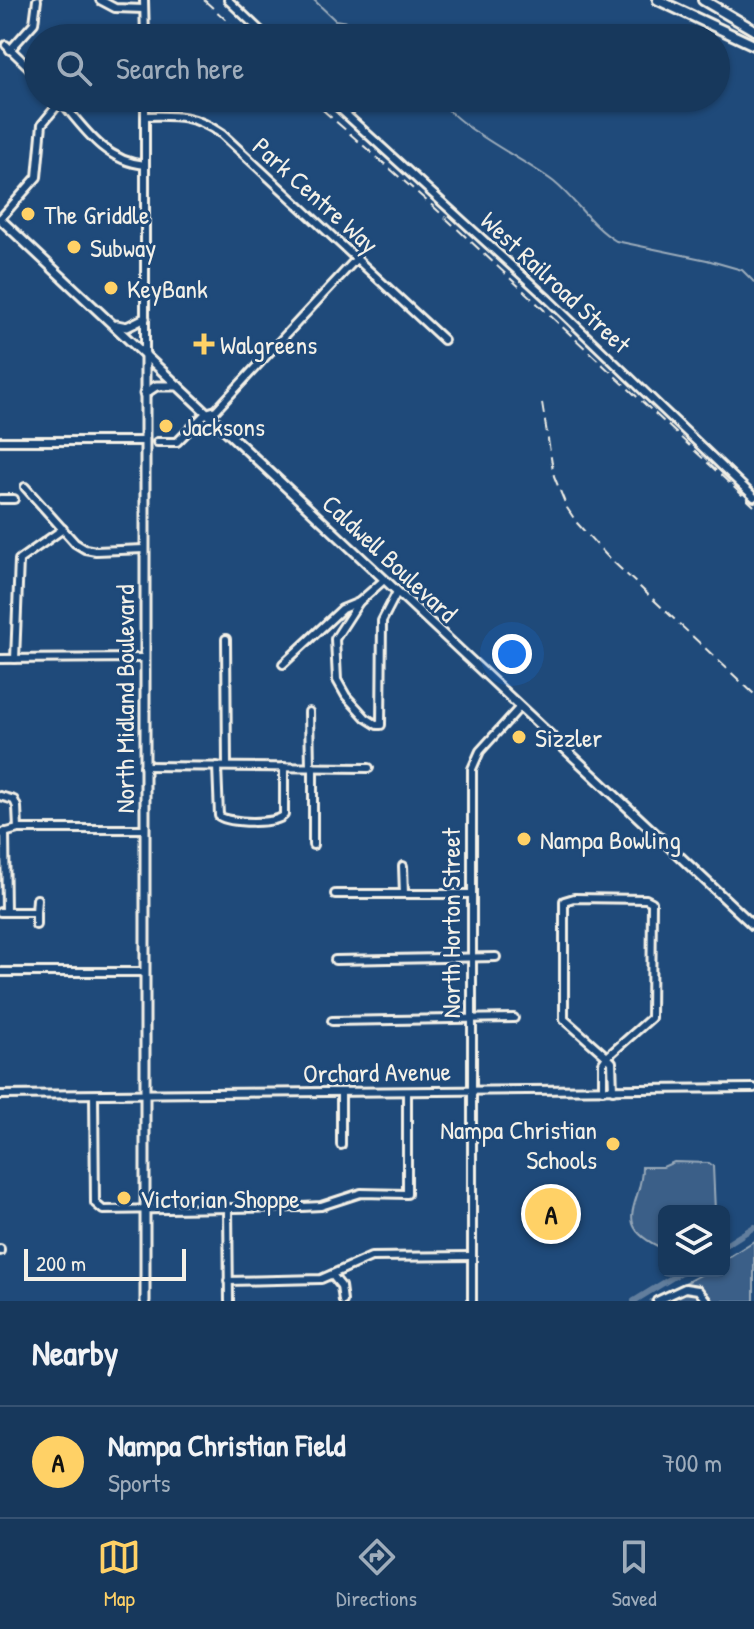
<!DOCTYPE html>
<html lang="en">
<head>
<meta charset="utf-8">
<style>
	body { margin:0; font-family:"Patrick Hand",sans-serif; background:#244365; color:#f1f3f6 }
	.controls { position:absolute; right:24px; bottom:24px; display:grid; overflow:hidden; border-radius:12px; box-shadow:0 2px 6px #0004 }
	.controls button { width:72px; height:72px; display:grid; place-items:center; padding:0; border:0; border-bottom:2px solid #365272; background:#17385c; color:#f1f3f6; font:40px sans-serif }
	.scale { position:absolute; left:24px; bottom:20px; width:162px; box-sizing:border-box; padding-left:8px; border:4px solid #f4f1e8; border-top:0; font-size:22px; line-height:28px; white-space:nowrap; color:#f4f1e8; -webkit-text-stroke:6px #1f4a7a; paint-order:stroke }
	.you { position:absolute; left:512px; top:654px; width:28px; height:28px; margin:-20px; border:6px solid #fff; border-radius:50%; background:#1a73e8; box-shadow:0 0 0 12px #1a73e833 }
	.badge { display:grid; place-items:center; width:52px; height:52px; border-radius:50%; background:#ffd166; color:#111; font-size:26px; font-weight:700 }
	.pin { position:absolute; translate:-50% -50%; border:4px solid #fff; box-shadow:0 2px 8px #0006 }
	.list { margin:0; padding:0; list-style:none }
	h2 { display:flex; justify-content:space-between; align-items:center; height:104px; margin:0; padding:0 32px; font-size:34px }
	h2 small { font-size:26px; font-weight:400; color:#9eacbb }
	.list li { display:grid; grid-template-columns:52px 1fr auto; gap:24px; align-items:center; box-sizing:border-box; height:112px; padding:0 32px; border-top:2px solid #365272 }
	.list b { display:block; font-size:30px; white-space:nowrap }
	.list p { margin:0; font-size:26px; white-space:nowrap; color:#9eacbb }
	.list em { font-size:26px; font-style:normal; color:#9eacbb }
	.icon { flex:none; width:44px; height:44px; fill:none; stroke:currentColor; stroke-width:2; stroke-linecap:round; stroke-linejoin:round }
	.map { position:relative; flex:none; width:754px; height:1301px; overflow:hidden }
	.search { position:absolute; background:#17385c; box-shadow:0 2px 6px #0004; left:24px; right:24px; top:24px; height:88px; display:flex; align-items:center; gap:20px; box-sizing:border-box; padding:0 28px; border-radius:44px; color:#9eacbb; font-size:30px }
	.sheet { height:216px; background:#17385c }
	nav { display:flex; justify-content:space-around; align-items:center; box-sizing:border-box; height:112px; border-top:2px solid #365272; background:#17385c; font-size:22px; color:#9eacbb }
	nav a { display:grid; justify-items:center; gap:4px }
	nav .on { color:#ffd166 }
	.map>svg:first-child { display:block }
</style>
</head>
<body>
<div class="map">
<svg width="754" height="1301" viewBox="0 0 754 1301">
	<rect width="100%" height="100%" fill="#1f4a7a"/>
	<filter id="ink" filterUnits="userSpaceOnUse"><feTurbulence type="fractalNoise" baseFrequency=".0125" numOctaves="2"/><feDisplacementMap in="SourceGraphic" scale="16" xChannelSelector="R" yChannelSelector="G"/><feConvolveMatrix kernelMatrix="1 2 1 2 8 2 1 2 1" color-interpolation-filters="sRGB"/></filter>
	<g filter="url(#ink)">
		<g fill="#3a5f88" stroke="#97a8b8" stroke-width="2">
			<path d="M 674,1162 L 709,1163 L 713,1166 L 715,1211 L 664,1211 L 664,1249 C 608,1225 643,1204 642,1167 L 663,1167 Z"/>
			<polygon points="754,1241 754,1301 650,1301 708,1271 724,1271 724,1260"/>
		</g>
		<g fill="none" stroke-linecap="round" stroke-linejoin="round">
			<g stroke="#9cacbb" stroke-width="2">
				<polyline points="314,0 335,20 354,23 380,38"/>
				<path d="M 440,98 C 450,124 529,162 554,182 C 576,200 591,226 616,241 L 707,260 L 742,270 L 754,282"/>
			</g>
			<g stroke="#627e9d" stroke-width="6">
				<polyline points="724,1246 754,1227"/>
				<polyline points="634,1301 683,1271"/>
			</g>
			<g stroke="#f4f1e8" stroke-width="12">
				<g id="minor">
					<polyline points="100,0 115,8 144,9"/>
					<polyline points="144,0 145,38"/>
					<polyline points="228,0 268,38"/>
					<polyline points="6,45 38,76"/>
					<polyline points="10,50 34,23 37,0"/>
					<polyline points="328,98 548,299 754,497"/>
					<path d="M 61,101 C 85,130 105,161 145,165"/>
					<path d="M 145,116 C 178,115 194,115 222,134 L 444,340"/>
					<polyline points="0,219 37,177 42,124 61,101"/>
					<polyline points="145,354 145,98"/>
					<polyline points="0,441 144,441"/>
					<polyline points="157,442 177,442 206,413 216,410 357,258"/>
					<polyline points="25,487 75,543 85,549 96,551 144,549"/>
					<polyline points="0,499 14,499"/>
					<polyline points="359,602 335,639 337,680 346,696 366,718 377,725 381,725 382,621 397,592"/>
					<polyline points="226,639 227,766"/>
					<polyline points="0,659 144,658"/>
					<polyline points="15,659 19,560 63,529"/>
					<polyline points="283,664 342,609 359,602 384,580"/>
					<polyline points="309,712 310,767"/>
					<polyline points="144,766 369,768"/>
					<path d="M 217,766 L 219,816 C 230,823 275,825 284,815 L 284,767"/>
					<polyline points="313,767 313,845"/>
					<polyline points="0,796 14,800 17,807 18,829"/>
					<polyline points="5,832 6,912"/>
					<polyline points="0,834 18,829 143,829"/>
					<polyline points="403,866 404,894"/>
					<polyline points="335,894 470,894"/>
					<polygon points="574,898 646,899 652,902 651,1018 607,1057 564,1019 564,901"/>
					<polyline points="0,912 36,912 36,925"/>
					<polyline points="36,912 37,899"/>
					<polyline points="335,960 496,957"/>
					<polyline points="0,972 144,972"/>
					<polyline points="332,1021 514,1018"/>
					<polyline points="603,1090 603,1063 607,1057 612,1062 613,1090"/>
					<polyline points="0,1095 754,1088"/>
					<polyline points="94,1095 95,1203 103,1210 302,1207 321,1206 361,1193 407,1194 407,1092"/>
					<polyline points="341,1145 341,1093"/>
					<polyline points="228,1208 229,1301"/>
					<polyline points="0,1249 0,1251"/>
					<polyline points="332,1275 341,1286 343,1301"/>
					<polyline points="228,1281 321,1279 371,1257 471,1256"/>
					<polyline points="472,1301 472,769 480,751 520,707"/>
					<polyline points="657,1301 685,1288 698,1290 707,1301"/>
				</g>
			</g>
			<g stroke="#f4f1e8" stroke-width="13">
				<g id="major">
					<polyline points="0,219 754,926"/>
					<polyline points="117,325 127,327 145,318"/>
					<polyline points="145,354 145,1301"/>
					<polyline points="144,394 156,386 178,386"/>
				</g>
			</g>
			<g stroke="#f4f1e8" stroke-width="14">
				<g id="highway">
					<polyline points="658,0 754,45"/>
					<polyline points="703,0 754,30"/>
				</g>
			</g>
			<use href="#minor" stroke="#1f4a7a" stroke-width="6"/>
			<use href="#major" stroke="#1f4a7a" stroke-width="7"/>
			<use href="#highway" stroke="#1f4a7a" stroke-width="8"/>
			<g stroke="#f4f1e8" stroke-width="2" stroke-dasharray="12 6" stroke-linecap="butt">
				<polyline points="204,0 246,38"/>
				<polyline points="309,98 436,209 754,506"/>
				<polyline points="542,403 554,476 567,508 577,523 607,556 754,694"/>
			</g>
		</g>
	</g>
	<g fill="#ffd166" stroke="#1f4a7a" stroke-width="3">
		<circle cx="28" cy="214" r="8"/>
		<circle cx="74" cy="247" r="8"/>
		<circle cx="111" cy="288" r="8"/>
		<path d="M200 332h8v8h8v8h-8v8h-8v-8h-8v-8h8z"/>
		<circle cx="166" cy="426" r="8"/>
		<circle cx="519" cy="737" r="8"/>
		<circle cx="524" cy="839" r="8"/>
		<circle cx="613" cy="1144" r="8"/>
		<circle cx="124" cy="1198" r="8"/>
	</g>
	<g text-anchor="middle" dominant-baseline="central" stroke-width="6" stroke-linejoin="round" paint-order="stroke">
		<g font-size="26" fill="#f4f1e8" stroke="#1f4a7a">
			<text transform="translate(316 195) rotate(42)">Park Centre Way</text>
			<text transform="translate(556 282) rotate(43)">West Railroad Street</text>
			<text transform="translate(390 558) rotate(43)">Caldwell Boulevard</text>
			<text transform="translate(124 699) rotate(-90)">North Midland Boulevard</text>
			<text transform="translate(450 923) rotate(-90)">North Horton Street</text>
			<text transform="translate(377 1072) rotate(-1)">Orchard Avenue</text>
		</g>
		<g font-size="26" fill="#f4f1e8" stroke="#1f4a7a" text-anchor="start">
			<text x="44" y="214">The Griddle</text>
			<text x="90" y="247">Subway</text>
			<text x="127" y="288">KeyBank</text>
			<text x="220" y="344">Walgreens</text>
			<text x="182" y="426">Jacksons</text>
			<text x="535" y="737">Sizzler</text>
			<text x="540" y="839">Nampa Bowling</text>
			<text x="597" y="1129" text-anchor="end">Nampa Christian<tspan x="597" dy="30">Schools</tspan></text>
			<text x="140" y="1198">Victorian Shoppe</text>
		</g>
	</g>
</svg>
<div class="controls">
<button><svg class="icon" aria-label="layers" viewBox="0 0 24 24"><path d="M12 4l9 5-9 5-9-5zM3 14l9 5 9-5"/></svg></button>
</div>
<div class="scale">200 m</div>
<div class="you"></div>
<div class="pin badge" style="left:551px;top:1214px">A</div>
<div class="search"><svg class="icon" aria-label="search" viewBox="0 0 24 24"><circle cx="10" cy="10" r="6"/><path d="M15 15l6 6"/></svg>Search here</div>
</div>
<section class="sheet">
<h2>Nearby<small></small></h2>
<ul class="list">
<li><span class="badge">A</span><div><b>Nampa Christian Field</b><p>Sports</p></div><em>700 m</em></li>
</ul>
</section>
<nav>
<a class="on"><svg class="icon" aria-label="map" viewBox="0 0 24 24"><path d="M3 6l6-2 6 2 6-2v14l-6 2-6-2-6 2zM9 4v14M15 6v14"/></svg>Map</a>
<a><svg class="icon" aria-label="directions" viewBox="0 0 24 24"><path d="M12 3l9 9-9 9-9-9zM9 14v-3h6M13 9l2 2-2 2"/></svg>Directions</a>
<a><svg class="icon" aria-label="saved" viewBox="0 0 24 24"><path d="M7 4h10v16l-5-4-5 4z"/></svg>Saved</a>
</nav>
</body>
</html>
